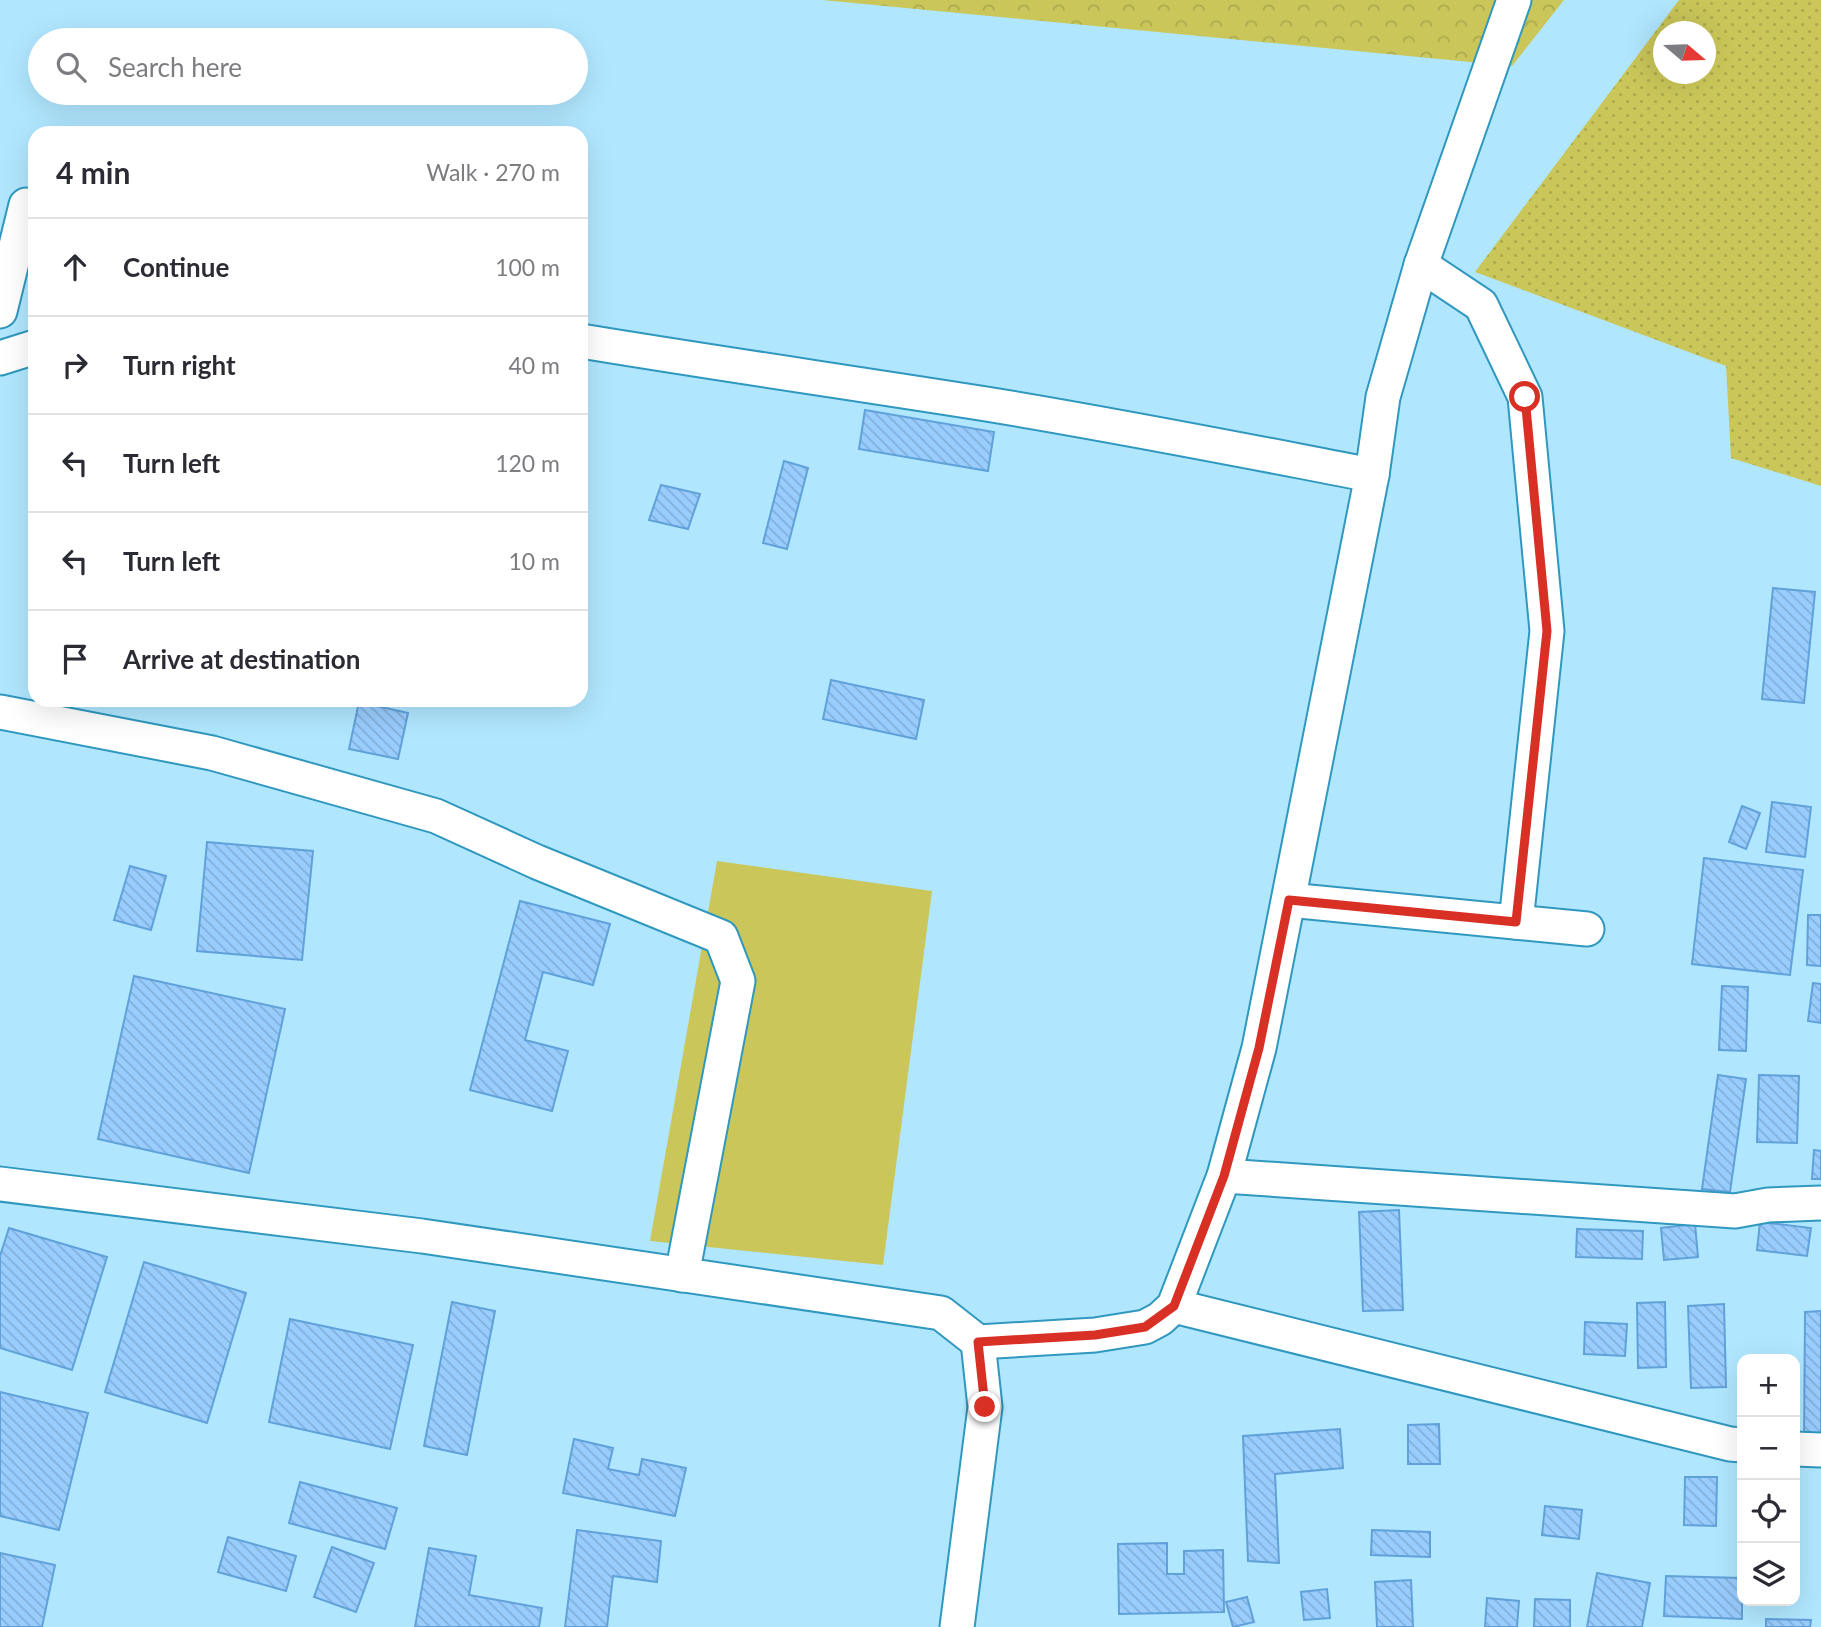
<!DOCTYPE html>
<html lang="en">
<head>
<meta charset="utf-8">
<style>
	body { margin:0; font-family:Lato,sans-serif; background:#f7f7f7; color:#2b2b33 }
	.controls { position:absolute; right:21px; bottom:21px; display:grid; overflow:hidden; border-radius:14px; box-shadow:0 7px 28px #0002 }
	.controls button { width:63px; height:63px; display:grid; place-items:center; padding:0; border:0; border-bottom:2px solid #e1e1e2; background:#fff; color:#2b2b33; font:35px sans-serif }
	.compass { position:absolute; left:1653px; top:21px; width:63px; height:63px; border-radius:50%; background:#fff; box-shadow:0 7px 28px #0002; rotate:109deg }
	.stop { position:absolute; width:21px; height:21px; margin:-16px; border:5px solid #d93025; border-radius:50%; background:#fff }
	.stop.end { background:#d93025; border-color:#fff; box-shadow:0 2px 7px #0008 }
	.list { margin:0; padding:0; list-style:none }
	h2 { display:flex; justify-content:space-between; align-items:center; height:91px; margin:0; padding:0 28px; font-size:30px }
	h2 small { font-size:23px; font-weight:400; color:#7c7c81 }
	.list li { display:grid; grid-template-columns:46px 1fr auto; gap:21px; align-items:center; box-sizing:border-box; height:98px; padding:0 28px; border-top:2px solid #e1e1e2 }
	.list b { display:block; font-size:26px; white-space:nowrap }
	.list em { font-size:23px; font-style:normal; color:#7c7c81 }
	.icon { flex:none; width:38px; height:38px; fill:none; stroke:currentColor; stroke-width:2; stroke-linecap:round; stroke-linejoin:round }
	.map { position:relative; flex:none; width:1821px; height:1627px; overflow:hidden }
	.search { position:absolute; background:#fff; box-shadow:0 7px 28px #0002; left:28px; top:28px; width:560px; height:77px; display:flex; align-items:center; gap:18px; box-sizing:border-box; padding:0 24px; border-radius:38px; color:#7c7c81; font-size:26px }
	.panel { position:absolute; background:#fff; box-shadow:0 7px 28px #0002; left:28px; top:126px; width:560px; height:581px; border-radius:21px }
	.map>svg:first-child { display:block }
</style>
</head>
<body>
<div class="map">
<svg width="1821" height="1627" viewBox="0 0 1821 1627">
	<defs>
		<pattern id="grass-dots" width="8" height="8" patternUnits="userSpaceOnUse" patternTransform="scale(1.75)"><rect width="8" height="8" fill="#cac659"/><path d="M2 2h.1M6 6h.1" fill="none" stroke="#acaa4d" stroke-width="1.8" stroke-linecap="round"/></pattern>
		<pattern id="forest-crowns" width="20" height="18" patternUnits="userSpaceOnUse" patternTransform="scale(1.75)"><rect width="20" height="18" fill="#cac659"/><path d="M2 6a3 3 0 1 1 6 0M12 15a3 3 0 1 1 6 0" fill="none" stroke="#acaa4d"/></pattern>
		<pattern id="building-back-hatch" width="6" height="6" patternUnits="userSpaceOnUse" patternTransform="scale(1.75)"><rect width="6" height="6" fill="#99cdfe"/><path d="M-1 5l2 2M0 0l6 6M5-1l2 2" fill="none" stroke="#82afda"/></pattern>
	</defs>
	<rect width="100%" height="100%" fill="#b0e7ff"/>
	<path fill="url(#grass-dots)" fill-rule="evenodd" d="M 1679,0 L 1821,0 L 1821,486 L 1731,458 L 1726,366 L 1475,272 ZM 1664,32 L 1706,32 L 1706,74 L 1664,74 Z"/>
	<polygon fill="url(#forest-crowns)" points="822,0 1564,0 1512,66"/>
	<polygon fill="#cac659" points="717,861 932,891 883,1265 650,1241"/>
	<g fill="url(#building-back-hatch)" stroke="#61a1da" stroke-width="2">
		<polygon points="865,410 994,432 988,471 859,449"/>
		<polygon points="784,461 808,468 787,549 763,543"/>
		<polygon points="661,485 700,494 688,529 649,520"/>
		<polygon points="1773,588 1815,592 1804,703 1762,699"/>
		<polygon points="831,680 924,700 916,739 823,719"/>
		<polygon points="359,702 408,713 398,759 349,749"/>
		<polygon points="1772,802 1811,807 1805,857 1766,852"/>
		<polygon points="1742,806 1760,813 1746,849 1729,842"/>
		<polygon points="207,842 313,851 302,960 197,951"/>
		<polygon points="1704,858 1803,870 1790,975 1692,964"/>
		<polygon points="130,866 166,876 151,930 114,920"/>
		<polygon points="520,901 610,924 593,985 543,972 525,1040 568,1051 552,1111 470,1090"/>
		<polygon points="1808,915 1821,915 1821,966 1807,965"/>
		<polygon points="134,976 285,1009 249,1173 98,1139"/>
		<polygon points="1813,983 1821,984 1821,1023 1808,1021"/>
		<polygon points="1722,986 1748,987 1746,1051 1719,1050"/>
		<polygon points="1718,1075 1746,1079 1730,1192 1702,1189"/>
		<polygon points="1759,1075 1799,1076 1797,1143 1757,1142"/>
		<polygon points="1814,1150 1821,1151 1821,1179 1812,1179"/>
		<polygon points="1399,1210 1403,1310 1363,1311 1359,1212"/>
		<polygon points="1760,1222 1811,1228 1807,1256 1757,1250"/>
		<polygon points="1695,1224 1698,1257 1664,1260 1661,1228"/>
		<polygon points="9,1228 107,1257 72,1370 0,1348 0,1256"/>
		<polygon points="1577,1229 1643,1231 1642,1259 1576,1257"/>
		<polygon points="144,1262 246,1293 207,1423 105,1392"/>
		<polygon points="452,1302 495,1311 467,1455 424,1446"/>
		<polygon points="1665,1302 1666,1367 1638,1368 1637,1303"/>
		<polygon points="1724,1304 1726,1387 1691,1388 1688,1306"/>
		<polygon points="1821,1311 1821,1441 1804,1441 1805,1312"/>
		<polygon points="290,1319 413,1345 390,1449 269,1422"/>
		<polygon points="1585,1322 1627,1324 1625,1356 1584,1354"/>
		<polygon points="0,1392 88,1413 59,1530 0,1516"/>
		<polygon points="1439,1424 1440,1464 1408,1464 1408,1425"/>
		<polygon points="1340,1429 1343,1468 1275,1474 1279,1563 1248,1561 1243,1436"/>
		<polygon points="574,1439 613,1448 608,1469 639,1475 642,1459 686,1468 675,1516 563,1493"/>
		<polygon points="1685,1477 1717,1477 1716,1526 1684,1525"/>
		<polygon points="300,1482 397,1508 385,1549 289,1523"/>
		<polygon points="1545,1506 1582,1510 1579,1539 1542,1535"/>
		<polygon points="577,1530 661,1541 657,1582 613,1576 607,1627 565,1627"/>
		<polygon points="1372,1530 1430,1532 1430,1557 1371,1555"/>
		<polygon points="228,1537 296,1556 286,1591 218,1572"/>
		<polygon points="1167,1543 1167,1574 1184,1574 1184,1551 1223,1550 1224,1612 1119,1614 1118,1544"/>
		<polygon points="332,1547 374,1563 356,1612 314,1597"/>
		<polygon points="429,1548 476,1556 469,1595 542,1608 539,1627 415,1627"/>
		<polygon points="0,1553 55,1565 42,1627 0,1627"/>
		<polygon points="1597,1573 1650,1583 1642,1627 1587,1627"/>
		<polygon points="1666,1576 1742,1578 1742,1619 1664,1616"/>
		<polygon points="1411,1580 1413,1627 1377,1627 1375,1582"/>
		<polygon points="1327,1589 1330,1618 1304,1620 1301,1592"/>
		<polygon points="1247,1597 1254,1622 1233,1627 1226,1602"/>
		<polygon points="1487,1598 1519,1601 1517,1627 1485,1627"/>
		<polygon points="1535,1599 1570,1600 1570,1627 1534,1627"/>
		<polygon points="1766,1619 1811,1620 1810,1627 1766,1627"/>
	</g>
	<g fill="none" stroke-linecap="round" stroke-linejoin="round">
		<g stroke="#3098be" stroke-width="37">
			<g id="street">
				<polyline points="1421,265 1481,305 1525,397 1547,631 1516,922"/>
				<polyline points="0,311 26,205"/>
				<path d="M 581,341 C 714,363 847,382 980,403 C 1111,424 1241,450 1372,475"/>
				<polyline points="0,358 35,347"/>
				<polyline points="0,712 212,753 436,816 537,862 721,937 738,981 682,1275"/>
				<polyline points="1289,900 1587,929"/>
				<polyline points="1224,1176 1735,1211 1768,1205 1821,1203"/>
				<polyline points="0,1184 422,1236 941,1313 978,1342 985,1407 957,1627"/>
				<polyline points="1174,1306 1730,1444 1742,1445"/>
				<polyline points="978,1342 1095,1335 1145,1327 1160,1319 1174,1306 1224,1176 1259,1048 1372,475 1383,397 1421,265 1514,0"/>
				<polyline points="1795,1449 1821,1450"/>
			</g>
		</g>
		<use href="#street" stroke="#fff" stroke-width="33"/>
	</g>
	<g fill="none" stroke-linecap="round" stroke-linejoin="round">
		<polyline stroke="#d93025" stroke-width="9" points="985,1407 978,1342 1095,1335 1145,1327 1174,1306 1224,1176 1259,1048 1289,900 1516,922 1547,631 1525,397"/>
	</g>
</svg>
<div class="controls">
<button>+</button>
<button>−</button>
<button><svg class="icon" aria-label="locate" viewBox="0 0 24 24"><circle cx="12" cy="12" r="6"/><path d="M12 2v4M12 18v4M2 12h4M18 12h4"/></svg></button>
<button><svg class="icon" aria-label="layers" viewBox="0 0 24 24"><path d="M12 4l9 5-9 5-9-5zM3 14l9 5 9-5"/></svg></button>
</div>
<svg class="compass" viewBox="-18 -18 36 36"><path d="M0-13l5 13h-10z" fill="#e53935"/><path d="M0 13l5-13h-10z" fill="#7c7c81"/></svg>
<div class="stop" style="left:1525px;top:397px"></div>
<div class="stop end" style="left:985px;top:1407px"></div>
<div class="search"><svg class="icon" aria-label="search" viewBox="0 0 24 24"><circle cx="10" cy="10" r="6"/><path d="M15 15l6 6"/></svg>Search here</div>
<section class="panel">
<h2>4 min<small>Walk · 270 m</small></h2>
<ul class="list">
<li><svg class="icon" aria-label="ahead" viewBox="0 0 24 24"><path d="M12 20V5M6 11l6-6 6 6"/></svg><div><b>Continue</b></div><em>100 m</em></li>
<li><svg class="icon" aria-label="right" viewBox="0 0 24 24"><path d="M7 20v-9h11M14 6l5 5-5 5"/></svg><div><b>Turn right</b></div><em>40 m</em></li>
<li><svg class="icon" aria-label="left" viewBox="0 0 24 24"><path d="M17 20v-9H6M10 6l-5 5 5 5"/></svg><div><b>Turn left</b></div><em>120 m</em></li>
<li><svg class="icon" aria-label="left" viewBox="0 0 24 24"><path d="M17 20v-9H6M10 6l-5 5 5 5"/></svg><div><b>Turn left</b></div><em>10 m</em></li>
<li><svg class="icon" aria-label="arrive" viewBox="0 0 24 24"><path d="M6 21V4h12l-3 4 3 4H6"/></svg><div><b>Arrive at destination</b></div></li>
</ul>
</section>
</div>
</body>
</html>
